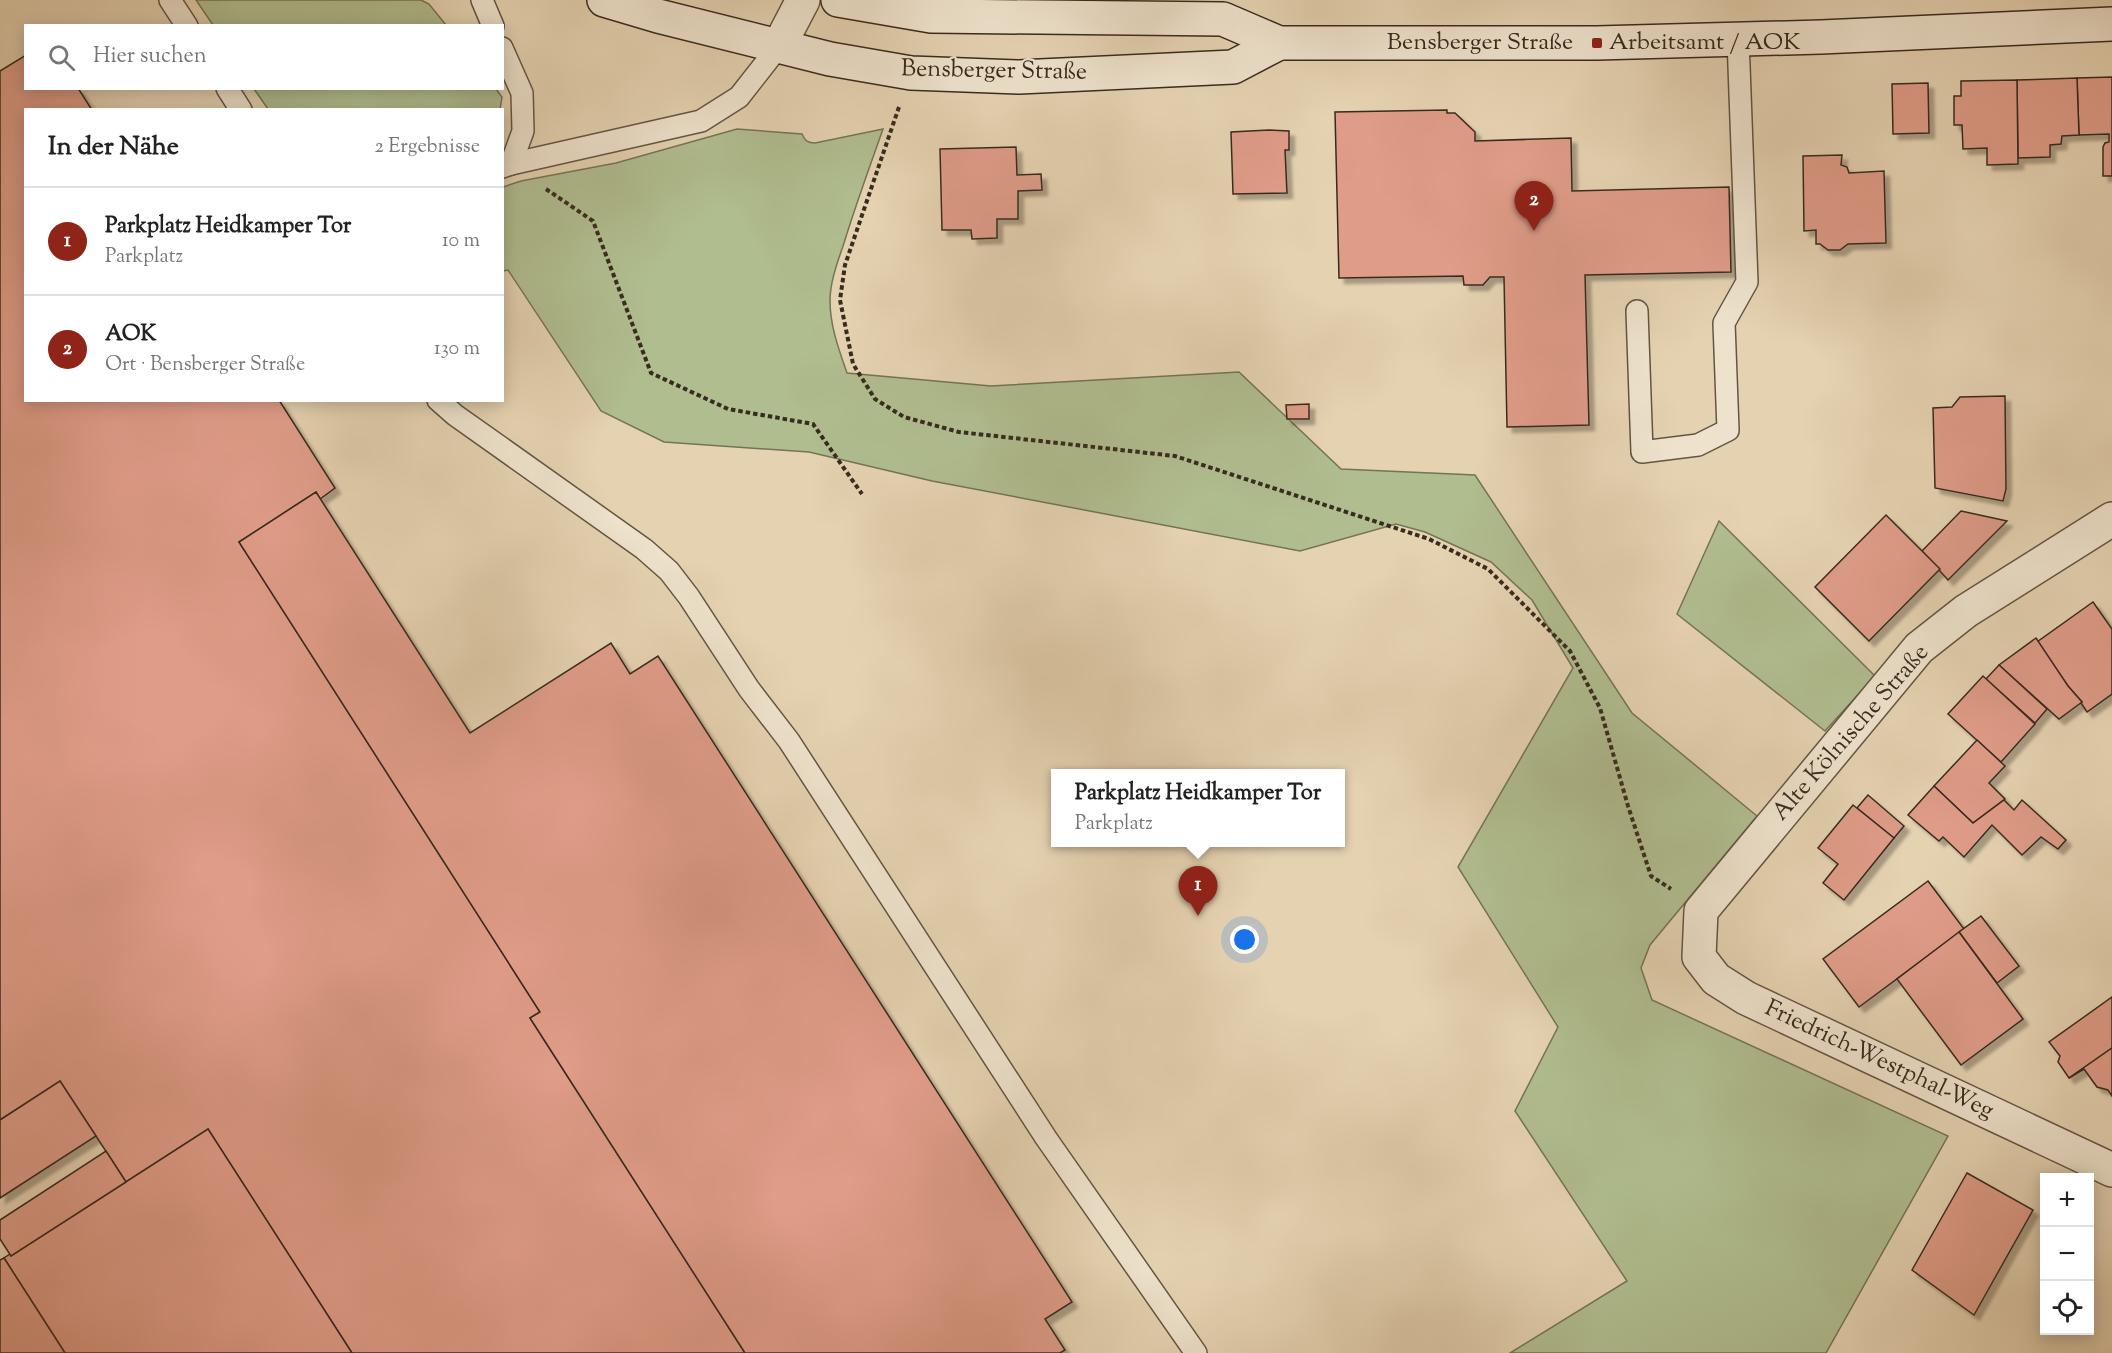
<!DOCTYPE html>
<html lang="de">
<head>
<meta charset="utf-8">
<style>
	body { margin:0; font-family:"Sorts Mill Goudy",serif; background:#f6f6f6; color:#222 }
	.controls { position:absolute; right:18px; bottom:18px; display:grid; overflow:hidden; border-radius:0px; box-shadow:0 3px 15px #0003 }
	.controls button { width:54px; height:54px; display:grid; place-items:center; padding:0; border:0; border-bottom:2px solid #e0e0e0; background:#fff; color:#222; font:30px sans-serif }
	.you { position:absolute; left:1245px; top:940px; width:21px; height:21px; margin:-15px; border:4px solid #fff; border-radius:50%; background:#1a73e8; box-shadow:0 0 0 9px #1a73e833 }
	.badge { display:grid; place-items:center; width:39px; height:39px; border-radius:50%; background:#8f2418; color:#fff; font-size:20px; font-weight:700 }
	.pin { position:absolute; translate:-50% -50px; filter:drop-shadow(0 2px 3px #0008) }
	.pin::after { content:''; position:absolute; top:32px; width:21px; height:18px; background:inherit; clip-path:polygon(0 0,100% 0,50% 100%) }
	.popup { position:absolute; left:1051px; top:769px; width:294px; height:78px; box-sizing:border-box; display:grid; place-content:center; border-radius:0px; background:#fff; filter:drop-shadow(0 2px 4px #0005); font-size:20px; white-space:nowrap; color:#767676 }
	.popup b { font-size:22px; color:#222 }
	.popup::after { content:''; position:absolute; left:50%; top:100%; margin-left:-12px; border:12px solid transparent; border-top-color:#fff }
	.list { margin:0; padding:0; list-style:none }
	h2 { display:flex; justify-content:space-between; align-items:center; height:78px; margin:0; padding:0 24px; font-size:26px }
	h2 small { font-size:20px; font-weight:400; color:#767676 }
	.list li { display:grid; grid-template-columns:39px 1fr auto; gap:18px; align-items:center; box-sizing:border-box; height:108px; padding:0 24px; border-top:2px solid #e0e0e0 }
	.list b { display:block; font-size:22px; white-space:nowrap }
	.list p { margin:0; font-size:20px; white-space:nowrap; color:#767676 }
	.list em { font-size:20px; font-style:normal; color:#767676 }
	.icon { flex:none; width:33px; height:33px; fill:none; stroke:currentColor; stroke-width:2; stroke-linecap:round; stroke-linejoin:round }
	.map { position:relative; flex:none; width:2112px; height:1353px; overflow:hidden }
	.search { position:absolute; background:#fff; box-shadow:0 3px 15px #0003; left:24px; top:24px; width:480px; height:66px; display:flex; align-items:center; gap:15px; box-sizing:border-box; padding:0 21px; border-radius:0px; color:#767676; font-size:22px }
	.panel { position:absolute; background:#fff; box-shadow:0 3px 15px #0003; left:24px; top:108px; width:480px; height:294px; border-radius:0px }
	.map>svg:first-child { display:block }
</style>
</head>
<body>
<div class="map">
<svg width="2112" height="1353" viewBox="0 0 2112 1353">
	<defs>
		<filter id="shadow"><feDropShadow dx="5.5" dy="5.5" stdDeviation="1.5" flood-color="#0004"/></filter>
	</defs>
	<rect width="100%" height="100%" fill="#e5d2b1"/>
	<filter id="stains"><feTurbulence type="fractalNoise" baseFrequency=".00333" numOctaves="4"/><feColorMatrix values="0 0 0 0 .2 0 0 0 0 .09 0 0 0 0 .02 0 0 0 .5 -.17"/></filter>
	<radialGradient id="worn" r=".72"><stop offset=".6" stop-color="#630" stop-opacity="0"/><stop offset="1" stop-color="#630" stop-opacity=".3"/></radialGradient>
	<g fill="#b0bd8f" stroke="#747457" stroke-width="1.5">
		<polygon points="196,0 421,0 429,4 446,25 213,25"/>
		<polygon points="495,88 502,97 500,109 268,109 254,89"/>
		<path d="M 737,129 L 802,134 C 805,141 808,143 815,143 L 883,129 C 870,166 856,204 844,243 C 838,261 830,281 830,301 C 830,326 839,350 847,373 L 991,386 L 1239,372 L 1341,469 L 1475,475 L 1632,713 L 1757,816 L 1650,945 L 1641,968 L 1652,1000 L 1948,1136 L 1826,1353 L 1510,1353 L 1627,1281 L 1515,1111 L 1558,1027 L 1458,867 L 1573,668 L 1532,600 L 1491,562 L 1425,532 L 1396,524 L 1300,551 L 932,481 L 809,452 L 664,442 L 601,411 L 508,270 L 503,271 L 503,187 L 521,181 L 616,163 Z"/>
		<polygon points="1719,521 1875,676 1825,731 1677,614"/>
	</g>
	<g fill="#df9c88" stroke="#382b1f" stroke-width="1.5" filter="url(#shadow)">
		<polygon points="26,55 26,88 78,88 92,110 26,110 26,400 279,400 335,488 320,499 316,492 239,542 540,1012 530,1018 745,1353 352,1353 208,1129 126,1182 60,1081 0,1120 0,71"/>
		<polygon points="2112,77 2112,176 2103,176 2103,147 2105,143 2109,142 2109,134 2079,135 2077,78"/>
		<polygon points="2077,78 2079,135 2062,136 2061,144 2050,145 2050,157 2018,158 2017,80"/>
		<polygon points="2017,80 2018,164 1987,165 1987,148 1963,149 1962,125 1954,125 1954,96 1961,96 1961,81"/>
		<polygon points="1928,83 1929,133 1893,134 1892,84"/>
		<polygon points="1447,110 1447,113 1455,113 1475,132 1475,141 1571,138 1572,191 1729,187 1731,272 1585,275 1589,425 1507,427 1504,277 1490,277 1483,285 1464,285 1463,276 1339,278 1335,112"/>
		<polygon points="1269,130 1289,131 1289,150 1285,150 1287,193 1233,194 1231,132"/>
		<polygon points="1016,147 1017,175 1041,174 1042,190 1018,191 1018,219 997,219 997,238 972,239 971,230 942,230 940,149"/>
		<polygon points="1842,155 1841,165 1847,167 1849,173 1884,171 1886,243 1848,244 1840,250 1828,250 1820,244 1816,244 1816,230 1804,231 1803,156"/>
		<polygon points="2005,396 2006,489 2003,501 1935,488 1933,408 1952,407 1960,397"/>
		<polygon points="1309,404 1309,419 1287,419 1286,405"/>
		<polygon points="316,492 470,733 611,643 630,674 658,656 1072,1302 1045,1319 1065,1350 1060,1353 745,1353 530,1018 540,1012 239,542"/>
		<polygon points="1961,511 2007,521 1948,580 1922,551"/>
		<polygon points="1886,515 1940,569 1869,641 1815,587"/>
		<polygon points="2093,602 2112,629 2112,694 2087,712 2081,703 2082,702 2068,686 2037,642"/>
		<polygon points="2036,638 2068,686 2082,702 2059,719 1999,665"/>
		<polygon points="1999,665 2047,709 2035,723 1986,679"/>
		<polygon points="1983,676 2035,724 2001,762 1948,714"/>
		<polygon points="1977,740 2005,766 1989,783 2005,799 1973,823 1934,786"/>
		<polygon points="1934,786 1973,823 2004,800 2014,810 2022,800 2066,840 2058,849 2041,837 2022,855 1992,825 1964,857 1943,837 1939,841 1908,815"/>
		<polygon points="1868,795 1904,826 1894,838 1857,808"/>
		<polygon points="1853,805 1894,838 1844,900 1823,883 1838,864 1818,848"/>
		<polygon points="1928,881 1964,929 1859,1007 1823,959"/>
		<polygon points="1981,916 2019,966 1997,983 1959,932"/>
		<polygon points="1959,932 2023,1019 1961,1065 1897,979"/>
		<polygon points="2112,997 2112,1048 2069,1078 2058,1062 2060,1056 2049,1042"/>
		<polygon points="2112,1048 2112,1096 2108,1090 2097,1087 2084,1069 2069,1078"/>
		<polygon points="60,1081 96,1136 0,1198 0,1120"/>
		<polygon points="208,1129 352,1353 65,1353 4,1258 10,1254 11,1256"/>
		<polygon points="106,1151 126,1182 11,1256 0,1239 0,1220"/>
		<polygon points="1967,1173 2033,1210 1974,1315 1912,1270"/>
		<polygon points="4,1258 65,1353 0,1353 0,1260"/>
	</g>
	<g fill="none" stroke-linecap="round" stroke-linejoin="round">
		<g stroke="#635544" stroke-width="24">
			<g id="service">
				<polyline points="170,0 187,26"/>
				<polyline points="482,0 493,26"/>
				<polyline points="502,48 522,93 523,131 511,164 502,167"/>
				<polyline points="227,88 241,110"/>
				<polyline points="511,164 701,121 739,97 779,46"/>
				<polyline points="1637,311 1642,452 1698,445 1728,430 1724,323 1747,282 1738,39"/>
				<polyline points="438,400 455,415 644,549 669,571 689,597 749,689 789,741 1046,1138 1196,1353"/>
			</g>
		</g>
		<g stroke="#635544" stroke-width="36">
			<g id="minor">
				<polyline points="779,46 803,0"/>
				<polyline points="2112,519 1966,611 1919,648 1701,911 1699,957 1716,979 1746,998 2112,1170"/>
			</g>
		</g>
		<g stroke="#382b1f" stroke-width="36">
			<g id="secondary">
				<polyline points="604,0 658,16 830,59 911,73 1019,77 1233,67 1279,43"/>
				<polyline points="838,0 931,16 1223,19 1279,43 1597,43 1821,37 2112,24"/>
			</g>
		</g>
		<g stroke="#382b1f" stroke-width="4" stroke-dasharray="4.5 3" stroke-linecap="butt">
			<polyline points="899,107 845,265 840,300 853,364 875,399 904,417 959,432 1175,456 1429,539 1488,569 1570,651 1600,708 1628,806 1651,876 1671,889"/>
			<polyline points="546,189 593,221 651,373 728,409 813,424 862,494"/>
		</g>
		<use href="#service" stroke="#eee2cc" stroke-width="21"/>
		<use href="#minor" stroke="#eee2cc" stroke-width="33"/>
		<use href="#secondary" stroke="#eee2cc" stroke-width="33"/>
	</g>
	<rect fill="#8f2418" stroke="#eee2cc" stroke-width="2" x="1591" y="37" width="12" height="12" rx="3"/>
	<g text-anchor="middle" dominant-baseline="central" stroke-width="4.5" stroke-linejoin="round" paint-order="stroke">
		<g font-size="24" fill="#382b1f" stroke="#eee2cc">
			<text x="1480" y="43">Bensberger Straße</text>
			<text transform="translate(994 71) rotate(1)">Bensberger Straße</text>
			<text transform="translate(1851 733) rotate(-49)">Alte Kölnische Straße</text>
			<text transform="translate(1879 1060) rotate(25)">Friedrich-Westphal-Weg</text>
		</g>
		<g font-size="24" fill="#382b1f" stroke="#eee2cc" text-anchor="start">
			<text x="1609" y="43">Arbeitsamt / AOK</text>
		</g>
	</g>
	<rect width="100%" height="100%" filter="url(#stains)"/>
	<rect width="100%" height="100%" fill="url(#worn)"/>
</svg>
<div class="controls">
<button>+</button>
<button>−</button>
<button><svg class="icon" aria-label="locate" viewBox="0 0 24 24"><circle cx="12" cy="12" r="6"/><path d="M12 2v4M12 18v4M2 12h4M18 12h4"/></svg></button>
</div>
<div class="you"></div>
<div class="pin badge" style="left:1198px;top:916px">1</div>
<div class="popup"><b>Parkplatz Heidkamper Tor</b>Parkplatz</div>
<div class="pin badge" style="left:1534px;top:231px">2</div>
<div class="search"><svg class="icon" aria-label="search" viewBox="0 0 24 24"><circle cx="10" cy="10" r="6"/><path d="M15 15l6 6"/></svg>Hier suchen</div>
<section class="panel">
<h2>In der Nähe<small>2 Ergebnisse</small></h2>
<ul class="list">
<li><span class="badge">1</span><div><b>Parkplatz Heidkamper Tor</b><p>Parkplatz</p></div><em>10 m</em></li>
<li><span class="badge">2</span><div><b>AOK</b><p>Ort · Bensberger Straße</p></div><em>130 m</em></li>
</ul>
</section>
</div>
</body>
</html>
